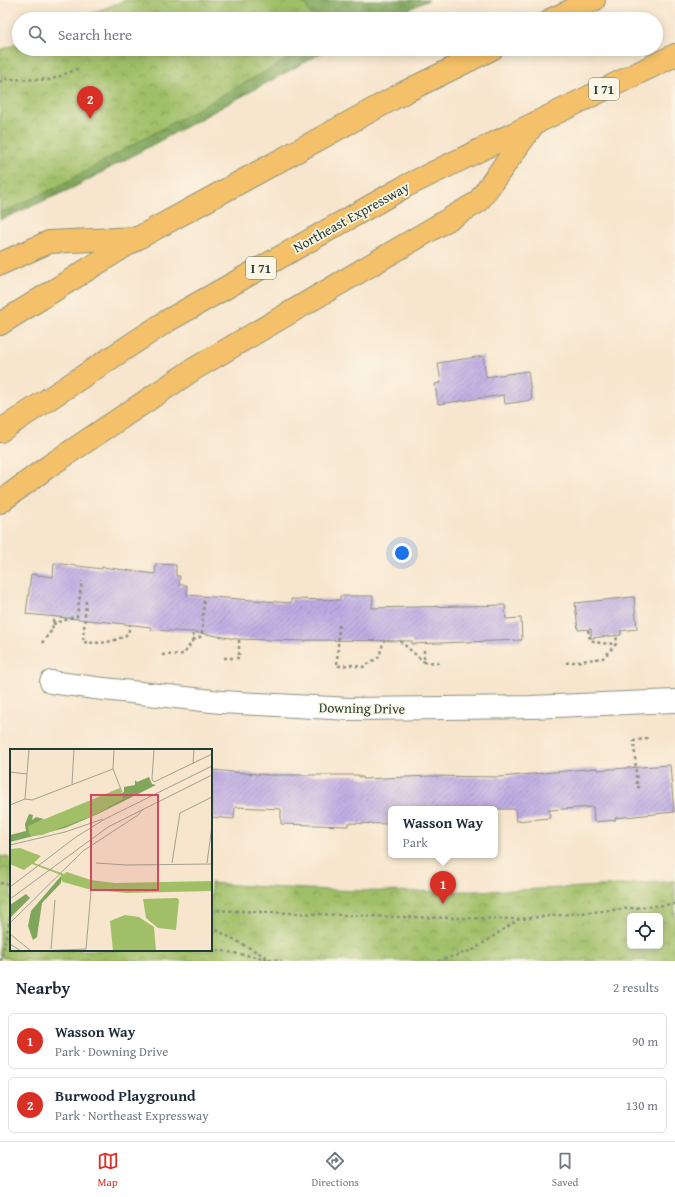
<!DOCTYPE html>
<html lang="en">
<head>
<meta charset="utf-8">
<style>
	body { margin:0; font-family:"Gentium Book Plus",serif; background:#f6f6f7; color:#1f2937 }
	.controls { position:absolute; right:12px; bottom:12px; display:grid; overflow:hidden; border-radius:6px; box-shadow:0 2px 10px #0003 }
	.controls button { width:36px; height:36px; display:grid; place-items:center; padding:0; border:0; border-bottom:1px solid #e0e1e3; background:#fff; color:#1f2937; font:20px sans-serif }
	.you { position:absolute; left:402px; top:553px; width:14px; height:14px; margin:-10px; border:3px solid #fff; border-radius:50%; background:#1a73e8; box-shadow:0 0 0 6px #1a73e833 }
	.badge { display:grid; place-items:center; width:26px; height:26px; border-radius:50%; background:#d93025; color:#fff; font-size:13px; font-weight:700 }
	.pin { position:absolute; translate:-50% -33px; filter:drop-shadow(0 1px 2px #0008) }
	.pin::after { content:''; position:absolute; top:21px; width:14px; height:12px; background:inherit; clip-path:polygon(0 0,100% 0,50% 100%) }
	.popup { position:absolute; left:388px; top:806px; width:110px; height:52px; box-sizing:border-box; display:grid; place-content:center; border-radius:6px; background:#fff; filter:drop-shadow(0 1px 3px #0005); font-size:13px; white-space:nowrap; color:#747a83 }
	.popup b { font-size:15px; color:#1f2937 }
	.popup::after { content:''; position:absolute; left:50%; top:100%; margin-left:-8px; border:8px solid transparent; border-top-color:#fff }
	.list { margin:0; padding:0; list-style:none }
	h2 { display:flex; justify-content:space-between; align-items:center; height:52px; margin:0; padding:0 16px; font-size:17px }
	h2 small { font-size:13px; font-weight:400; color:#747a83 }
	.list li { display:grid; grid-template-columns:26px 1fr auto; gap:12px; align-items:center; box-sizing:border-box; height:56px; margin:0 8px 8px; padding:0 8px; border:1px solid #e0e1e3; border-radius:6px }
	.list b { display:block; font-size:15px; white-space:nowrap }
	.list p { margin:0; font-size:13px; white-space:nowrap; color:#747a83 }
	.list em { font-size:13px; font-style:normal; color:#747a83 }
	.icon { flex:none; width:22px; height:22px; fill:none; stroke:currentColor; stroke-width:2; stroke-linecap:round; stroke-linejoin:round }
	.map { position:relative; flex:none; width:675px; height:961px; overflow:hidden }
	.search { position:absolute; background:#fff; box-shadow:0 2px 10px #0003; left:12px; right:12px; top:12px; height:44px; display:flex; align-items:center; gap:10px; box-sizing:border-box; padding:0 14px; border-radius:22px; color:#747a83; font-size:15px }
	.sheet { height:180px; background:#fff }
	nav { display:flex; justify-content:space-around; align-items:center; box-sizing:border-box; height:56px; border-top:1px solid #e0e1e3; background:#fff; font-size:11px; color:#747a83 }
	nav a { display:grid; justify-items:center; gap:2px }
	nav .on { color:#d93025 }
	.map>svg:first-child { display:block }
</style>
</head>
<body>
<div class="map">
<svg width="675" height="961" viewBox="0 0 675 961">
	<defs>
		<pattern id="forest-crowns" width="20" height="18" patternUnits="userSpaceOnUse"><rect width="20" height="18" fill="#80a65c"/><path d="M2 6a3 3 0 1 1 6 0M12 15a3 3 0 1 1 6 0" fill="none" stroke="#68884d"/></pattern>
		<pattern id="park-crowns" width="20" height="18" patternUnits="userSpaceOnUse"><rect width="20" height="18" fill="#a0bf67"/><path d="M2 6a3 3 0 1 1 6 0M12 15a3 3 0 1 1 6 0" fill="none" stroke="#829c56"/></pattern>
		<pattern id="building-hatch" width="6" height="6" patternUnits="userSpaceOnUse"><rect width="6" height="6" fill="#beabe3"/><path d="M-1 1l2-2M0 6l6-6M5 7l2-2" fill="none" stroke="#9a8cb9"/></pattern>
	</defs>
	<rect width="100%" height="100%" fill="#fcf5e5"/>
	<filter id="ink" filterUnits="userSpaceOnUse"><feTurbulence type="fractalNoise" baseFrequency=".025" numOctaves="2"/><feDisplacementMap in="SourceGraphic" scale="8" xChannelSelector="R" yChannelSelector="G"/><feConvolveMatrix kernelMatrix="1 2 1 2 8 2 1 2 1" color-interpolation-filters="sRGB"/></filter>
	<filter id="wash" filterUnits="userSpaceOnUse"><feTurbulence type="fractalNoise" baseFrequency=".012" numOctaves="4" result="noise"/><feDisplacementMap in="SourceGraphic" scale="16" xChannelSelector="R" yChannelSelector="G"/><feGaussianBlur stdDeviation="0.9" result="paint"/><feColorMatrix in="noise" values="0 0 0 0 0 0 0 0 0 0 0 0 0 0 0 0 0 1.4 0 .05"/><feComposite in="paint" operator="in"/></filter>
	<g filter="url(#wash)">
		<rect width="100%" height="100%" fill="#f7e5cd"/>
		<g fill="url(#forest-crowns)" stroke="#507248">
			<polygon points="280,0 429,0 387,19 251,19"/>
			<polygon points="199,49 329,49 73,188 0,220 0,166"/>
		</g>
		<g fill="url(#park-crowns)" stroke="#607e4e" fill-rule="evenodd">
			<polygon points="125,0 302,0 313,19 78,19"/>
			<polygon points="19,43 19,49 306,49 55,188 0,213 0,50"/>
			<path d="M 0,856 L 11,858 L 11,950 L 211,950 L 211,883 C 366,896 520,893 675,881 L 675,961 L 22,961 L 0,957 ZM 630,916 L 660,916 L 660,946 L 630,946 Z"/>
		</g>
		<g id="blocks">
			<g fill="url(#building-hatch)">
				<polygon points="483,356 486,377 528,371 532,400 505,404 504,395 438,404 435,384 441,383 438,363"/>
				<polygon points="54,563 102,569 102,567 155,574 156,564 176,565 176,576 180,576 179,585 187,585 187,595 291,603 291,599 340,600 340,596 373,596 372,608 505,605 506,619 521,618 522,640 412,644 412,641 306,640 306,641 236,639 193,632 151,630 151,627 98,621 26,614 31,574 53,577"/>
				<polygon points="634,597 637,629 620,631 621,635 591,638 591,629 578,630 575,603"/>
				<polygon points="670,765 674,812 615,818 616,820 594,822 593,807 549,810 550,818 516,821 515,809 391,809 391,824 348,823 348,826 281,824 281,809 235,807 234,819 211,817 211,770 268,775 359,775 359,777 363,777 363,779 429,776 500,777 597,768 597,770"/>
			</g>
		</g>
	</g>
	<g filter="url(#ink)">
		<use href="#blocks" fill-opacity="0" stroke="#8b9180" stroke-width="1"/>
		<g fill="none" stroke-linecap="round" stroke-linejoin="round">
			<g stroke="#8b9180" stroke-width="24">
				<polyline id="street" points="51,682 95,688 221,702 350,709 531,707 675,701"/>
			</g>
			<g stroke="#8b9180" stroke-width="24">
				<g id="highway">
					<polyline points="552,19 594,0"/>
					<polyline points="0,264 49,242 137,238"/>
					<polyline points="0,324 138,238 405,92 492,49"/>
					<polyline points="0,431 167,321 406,186 675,55"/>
					<polyline points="0,502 49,466 194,369 478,202 533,125"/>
				</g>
			</g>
			<g stroke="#8b9180" stroke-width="2.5" stroke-dasharray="3 3" stroke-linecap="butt">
				<polyline points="0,82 6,79 50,80 80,68"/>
				<path d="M 86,601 L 83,642 C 102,644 112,643 128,634 L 130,625"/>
				<polyline points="53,624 77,616 82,581"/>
				<polyline points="339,625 337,666 351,665 363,667 379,657 384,640"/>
				<polyline points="588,630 590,640 600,643 616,644"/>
				<polyline points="193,640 202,636 204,598"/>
				<polyline points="400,641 424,662"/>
				<polyline points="42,643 52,630 54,616"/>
				<polyline points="424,650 424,662 441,663"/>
				<polyline points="162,655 184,654 193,640 193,632"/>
				<polyline points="224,658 239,658 239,639"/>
				<polyline points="566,663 603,658 616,644 617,635"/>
				<polyline points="640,787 637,787 634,741 648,738"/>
				<polyline points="0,883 11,885"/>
				<polyline points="211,910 398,917 519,919 675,904"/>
				<polyline points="211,927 270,959 282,961"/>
				<polyline points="211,949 268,959"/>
				<polyline points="1,961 11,914"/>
				<polyline points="438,961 473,950 519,919"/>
			</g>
			<use href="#street" stroke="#fff" stroke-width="22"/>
			<use href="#highway" stroke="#f4c16b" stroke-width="22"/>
		</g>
	</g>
	<g text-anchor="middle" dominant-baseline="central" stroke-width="3.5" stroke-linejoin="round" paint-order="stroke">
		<g fill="#fcf5e5" stroke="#617469" stroke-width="1">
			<rect x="589" y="78" width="30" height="22" rx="3"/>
			<rect x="246" y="257" width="30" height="22" rx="3"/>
		</g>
		<g font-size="13" font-weight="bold" fill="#1f3d34">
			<text x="604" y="89">I 71</text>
			<text x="261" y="268">I 71</text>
		</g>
		<g font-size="14" fill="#1f3d34" stroke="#fcf5e5">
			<text transform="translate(351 217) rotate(-29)">Northeast Expressway</text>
			<text transform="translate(362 708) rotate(1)">Downing Drive</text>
		</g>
	</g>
	<g transform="translate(10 749)">
		<rect width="202" height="202" fill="#f7e5cd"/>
		<path d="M 167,149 L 169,151 L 166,181 L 148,179 L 136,169 L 133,150 ZM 115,166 L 129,168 L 144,178 L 146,202 L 103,202 L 100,172 Z" fill="#a0bf67"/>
		<path d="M 139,28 L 142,35 L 146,36 L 88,65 L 55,79 L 0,93 L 0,86 L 16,82 L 15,75 L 19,65 L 23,66 L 22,71 L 26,68 L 34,70 L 18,78 L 114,43 L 114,38 L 125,36 L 125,31 L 127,33 ZM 51,127 L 51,134 L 32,154 L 27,188 L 23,191 L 18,177 L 21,162 ZM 16,145 L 20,149 L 0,169 L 0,156 Z" fill="#80a65c"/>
		<path d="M 110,39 L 113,50 L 87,65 L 32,86 L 21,87 L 19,84 L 18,77 ZM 10,99 L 31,107 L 24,114 L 54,125 L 57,123 L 81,131 L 105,134 L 202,132 L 202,142 L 116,144 L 78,140 L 53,133 L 51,131 L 51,126 L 22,115 L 14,121 L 0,115 L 0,100 Z" fill="#a0bf67"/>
		<path fill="none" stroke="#a1a290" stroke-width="1" d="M 104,0 L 103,20 L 112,43M 144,0 L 142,30 L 144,33 L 202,5M 183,15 L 184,0M 0,23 L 17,25M 62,35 L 64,0M 15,50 L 22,51 L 103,20M 15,50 L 19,0M 0,56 L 15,50M 0,96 L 55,83 L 93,70M 86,114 L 116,116 L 202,115M 162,114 L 170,64 L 202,48M 197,114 L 202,77M 0,138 L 66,88 L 95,70 L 202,17M 0,150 L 98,78 L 202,26M 0,174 L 73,102 L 128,66 L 133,60M 0,185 L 21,202M 0,195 L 11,202M 41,200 L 45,151M 29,202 L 76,200 L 81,142"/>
		<path fill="#d1495b" fill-opacity="0.15" stroke="#d1495b" stroke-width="2" d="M 81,46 L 148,46 L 148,141 L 81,141 Z"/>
		<rect width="202" height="202" fill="none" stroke="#1f3d34" stroke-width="2"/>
	</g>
</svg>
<div class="controls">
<button><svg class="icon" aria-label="locate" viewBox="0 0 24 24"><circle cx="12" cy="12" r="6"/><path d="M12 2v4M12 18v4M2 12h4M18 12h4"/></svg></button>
</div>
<div class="you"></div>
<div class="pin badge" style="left:443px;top:904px">1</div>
<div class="popup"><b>Wasson Way</b>Park</div>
<div class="pin badge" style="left:90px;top:119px">2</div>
<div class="search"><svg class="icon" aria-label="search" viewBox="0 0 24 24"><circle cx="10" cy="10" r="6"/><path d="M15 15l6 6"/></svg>Search here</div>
</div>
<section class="sheet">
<h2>Nearby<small>2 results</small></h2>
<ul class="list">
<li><span class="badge">1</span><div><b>Wasson Way</b><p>Park · Downing Drive</p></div><em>90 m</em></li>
<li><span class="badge">2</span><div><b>Burwood Playground</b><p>Park · Northeast Expressway</p></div><em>130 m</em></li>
</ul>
</section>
<nav>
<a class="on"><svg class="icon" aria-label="map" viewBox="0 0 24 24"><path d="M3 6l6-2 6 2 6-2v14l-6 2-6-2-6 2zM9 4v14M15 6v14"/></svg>Map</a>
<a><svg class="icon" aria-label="directions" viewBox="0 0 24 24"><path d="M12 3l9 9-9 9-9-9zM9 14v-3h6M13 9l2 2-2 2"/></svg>Directions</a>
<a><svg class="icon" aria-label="saved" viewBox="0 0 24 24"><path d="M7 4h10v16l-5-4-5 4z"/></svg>Saved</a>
</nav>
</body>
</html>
